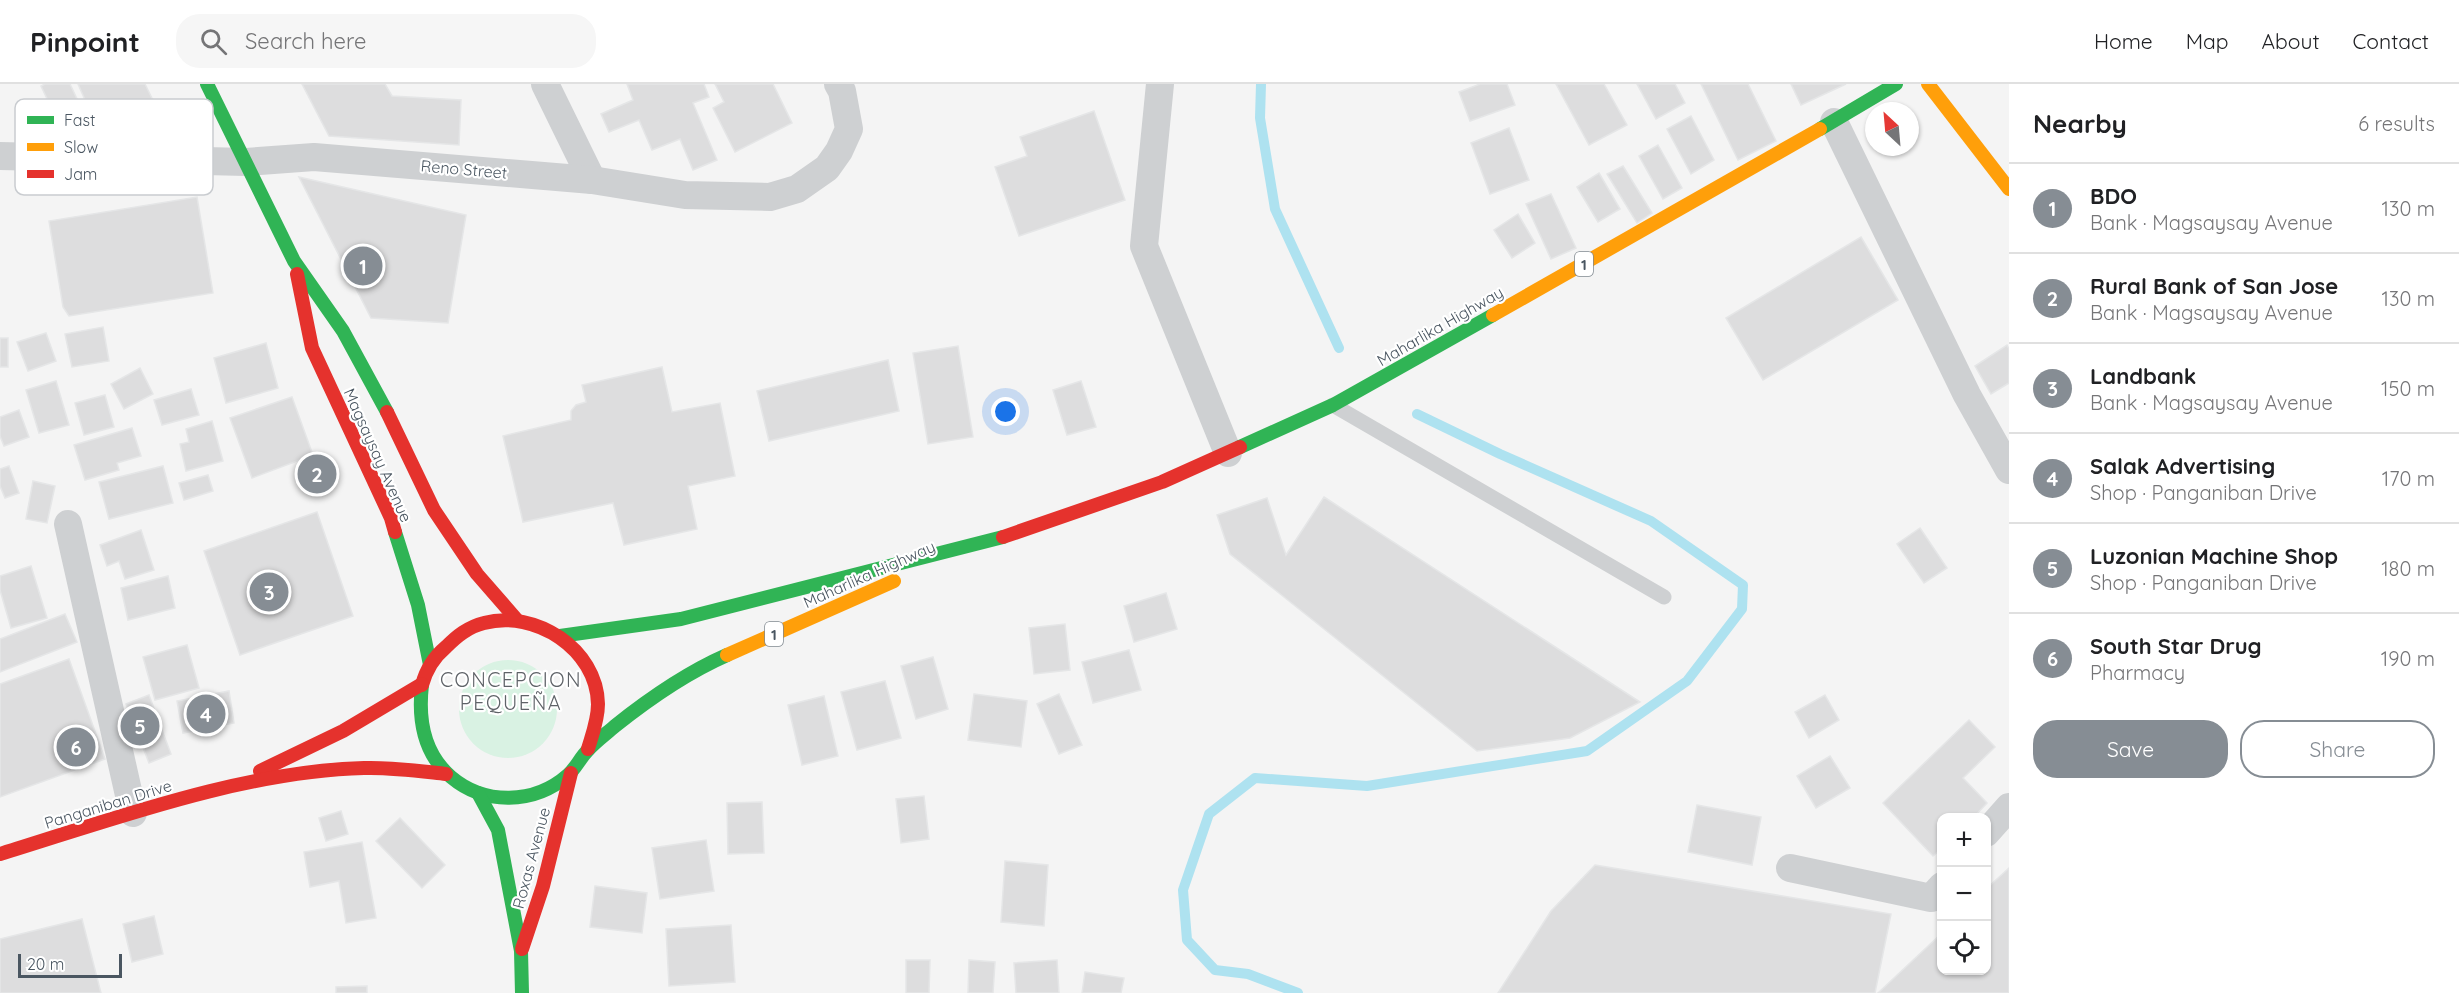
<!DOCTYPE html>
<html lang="en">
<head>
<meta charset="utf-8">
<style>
	body { margin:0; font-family:Quicksand,sans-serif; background:#f6f6f6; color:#202124 }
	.controls { position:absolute; right:18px; bottom:18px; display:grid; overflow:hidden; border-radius:12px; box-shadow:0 2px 4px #0004 }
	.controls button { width:54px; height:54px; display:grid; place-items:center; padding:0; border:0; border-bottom:2px solid #e0e0e0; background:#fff; color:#202124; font:30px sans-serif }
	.compass { position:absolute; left:1865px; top:18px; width:54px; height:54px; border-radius:50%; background:#fff; box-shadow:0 2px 4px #0004; rotate:334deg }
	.scale { position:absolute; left:18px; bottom:15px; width:104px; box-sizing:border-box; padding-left:6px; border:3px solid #4a5661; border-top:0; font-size:16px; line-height:21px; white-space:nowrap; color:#4a5661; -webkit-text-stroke:4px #fff; paint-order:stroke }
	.you { position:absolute; left:1006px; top:328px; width:21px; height:21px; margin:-15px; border:4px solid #fff; border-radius:50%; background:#1a73e8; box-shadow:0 0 0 9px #1a73e833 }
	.badge { display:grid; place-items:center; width:39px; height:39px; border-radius:50%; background:#868d94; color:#fff; font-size:20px; font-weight:700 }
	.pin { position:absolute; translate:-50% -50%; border:3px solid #fff; box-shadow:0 2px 6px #0006 }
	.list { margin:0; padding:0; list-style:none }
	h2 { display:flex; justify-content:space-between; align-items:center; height:78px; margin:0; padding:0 24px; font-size:26px }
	h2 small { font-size:20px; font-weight:400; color:#757577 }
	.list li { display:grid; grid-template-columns:39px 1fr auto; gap:18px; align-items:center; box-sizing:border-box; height:90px; padding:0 24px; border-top:2px solid #e0e0e0 }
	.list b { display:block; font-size:22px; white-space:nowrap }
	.list p { margin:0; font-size:20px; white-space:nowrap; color:#757577 }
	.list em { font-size:20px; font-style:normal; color:#757577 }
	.actions { display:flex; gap:12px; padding:18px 24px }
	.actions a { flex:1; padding:14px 0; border:2px solid #868d94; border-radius:24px; text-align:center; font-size:21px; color:#868d94 }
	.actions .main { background:#868d94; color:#fff }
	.icon { flex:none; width:33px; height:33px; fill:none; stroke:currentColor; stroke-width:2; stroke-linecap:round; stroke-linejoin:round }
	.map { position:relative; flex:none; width:2009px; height:909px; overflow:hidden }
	header { display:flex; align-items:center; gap:36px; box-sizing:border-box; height:84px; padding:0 30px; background:#fff; border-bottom:2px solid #e0e0e0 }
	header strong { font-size:28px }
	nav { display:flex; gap:33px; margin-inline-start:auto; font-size:21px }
	.search { width:420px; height:54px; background:#f6f6f6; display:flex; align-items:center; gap:15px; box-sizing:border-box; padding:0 21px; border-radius:24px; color:#757577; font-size:22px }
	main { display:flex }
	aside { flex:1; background:#fff }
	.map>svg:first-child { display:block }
</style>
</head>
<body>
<header>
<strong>Pinpoint</strong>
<div class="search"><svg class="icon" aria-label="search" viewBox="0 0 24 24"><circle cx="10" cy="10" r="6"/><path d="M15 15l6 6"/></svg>Search here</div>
<nav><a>Home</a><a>Map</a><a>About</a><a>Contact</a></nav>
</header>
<main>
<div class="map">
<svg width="2009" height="909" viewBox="0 0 2009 909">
	<rect width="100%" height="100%" fill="#f4f4f4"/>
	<circle fill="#d9f2e3" cx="508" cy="625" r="49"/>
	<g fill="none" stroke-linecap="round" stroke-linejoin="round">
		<g stroke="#aee2f0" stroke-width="10">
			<polyline points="1261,0 1260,34 1275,125 1339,264"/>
			<polyline points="1298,909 1248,890 1215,886 1187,856 1183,806 1209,730 1255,694 1367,702 1587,667 1687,597 1742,525 1743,501 1651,437 1500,370 1417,330"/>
		</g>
	</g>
	<g fill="#ddddde" stroke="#e5e6e7" stroke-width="1.5">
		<polygon points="45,0 70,0 85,32 61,44 41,2"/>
		<polygon points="78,0 145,0 166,43 96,41"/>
		<polygon points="302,0 385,0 392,12 461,16 459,61 329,52"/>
		<polygon points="627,0 704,0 709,13 693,19 717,76 693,86 680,55 652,66 639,36 609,48 601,30 633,16"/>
		<polygon points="715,0 773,0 792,39 735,68 713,24 724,18"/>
		<polygon points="1480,0 1507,0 1515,21 1470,37 1459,8"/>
		<polygon points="1556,0 1604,0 1627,41 1589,61"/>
		<polygon points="1637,0 1675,0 1685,19 1656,35"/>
		<polygon points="1701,0 1748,0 1776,57 1738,76"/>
		<polygon points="1791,0 1846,0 1801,21"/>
		<polygon points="1094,27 1125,116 1019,152 995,83 1027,72 1020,53"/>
		<polygon points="1691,32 1714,76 1691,90 1667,45"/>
		<polygon points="1509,44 1529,96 1490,110 1471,59"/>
		<polygon points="1658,61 1682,104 1663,115 1639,72"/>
		<polygon points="1623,82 1652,129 1637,139 1607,90"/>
		<polygon points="1599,89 1620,125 1598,138 1577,103"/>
		<polygon points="299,93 466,131 448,239 371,234"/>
		<polygon points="1551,110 1576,164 1551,175 1526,120"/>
		<polygon points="197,113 213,209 69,232 63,223 49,137"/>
		<polygon points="1518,130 1535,159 1512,174 1494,146"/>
		<polygon points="1861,153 1898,216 1763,296 1726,234"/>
		<polygon points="103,243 109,277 72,283 65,250"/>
		<polygon points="46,249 56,277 28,287 17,258"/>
		<rect x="0" y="254" width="8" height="29"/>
		<polygon points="266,259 278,304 226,319 214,274"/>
		<polygon points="2007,261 2009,265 2009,299 1991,310 1975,282"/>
		<polygon points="958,262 973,353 928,360 913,269"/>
		<polygon points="888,276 899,327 769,357 757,307"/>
		<polygon points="662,283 672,328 720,319 735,392 688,402 697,445 624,461 613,419 523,438 503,352 571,336 571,327 576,321 586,318 582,301"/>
		<polygon points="140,284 153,310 124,325 111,300"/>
		<polygon points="56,297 69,341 39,349 26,306"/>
		<polygon points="1081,297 1096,343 1067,351 1053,306"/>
		<polygon points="191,305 199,331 162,341 154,316"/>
		<polygon points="105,311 114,343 84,351 75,319"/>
		<polygon points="292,313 313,371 252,394 230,334"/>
		<polygon points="19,326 29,353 4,362 0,352 0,333"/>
		<polygon points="212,337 223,377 186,387 180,360 189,358 186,345"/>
		<polygon points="132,344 141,372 117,379 119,386 85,396 74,361"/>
		<polygon points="9,382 19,409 5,414 0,402 0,385"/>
		<polygon points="163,382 173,419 109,435 99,398"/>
		<polygon points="208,391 213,407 184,416 179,399"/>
		<polygon points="33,397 55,402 47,439 26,435"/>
		<polygon points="1324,413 1640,618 1570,654 1477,667 1230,470 1217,431 1267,414 1286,471"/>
		<polygon points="317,428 353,532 240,571 204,467"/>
		<polygon points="1920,444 1947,484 1924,499 1897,460"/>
		<polygon points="141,446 154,486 125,495 119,477 107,482 100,461"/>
		<polygon points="31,482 47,534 11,544 0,506 0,492"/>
		<polygon points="168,492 175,524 128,536 121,504"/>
		<polygon points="1166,509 1177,545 1134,558 1124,522"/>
		<polygon points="65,530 77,558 0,588 0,555"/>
		<polygon points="1065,540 1070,586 1034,590 1029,544"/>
		<polygon points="187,561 199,604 155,616 143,573"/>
		<polygon points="1129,566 1141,606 1093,619 1082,578"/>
		<polygon points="933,573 948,625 916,635 901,582"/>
		<polygon points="69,575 105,675 0,713 0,600"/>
		<polygon points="885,597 901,654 857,666 841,608"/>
		<polygon points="229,607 234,639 183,649 177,617"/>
		<polygon points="974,610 1027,617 1021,663 968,656"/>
		<polygon points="1059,610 1082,661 1059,670 1037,620"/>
		<polygon points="149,611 171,670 149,679 126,620"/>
		<polygon points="1825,611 1839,636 1809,654 1795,628"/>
		<polygon points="824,612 838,672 802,681 788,621"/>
		<polygon points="1969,636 1995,663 1963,694 1987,719 1973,734 1942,734 1942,764 1933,772 1883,719"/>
		<polygon points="1830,672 1850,704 1816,724 1797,692"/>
		<polygon points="924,712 929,755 901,759 896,715"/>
		<polygon points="762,718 764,769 728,770 727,719"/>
		<polygon points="1697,721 1761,733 1752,781 1688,768"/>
		<polygon points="341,727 348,750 326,757 319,734"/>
		<polygon points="400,734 445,781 422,804 376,757"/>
		<polygon points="706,756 714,807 660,815 652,764"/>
		<polygon points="362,758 376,834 346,839 339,797 310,803 304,768"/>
		<polygon points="1005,777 1048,781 1044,842 1001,838"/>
		<polygon points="1595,781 1891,830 1875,909 1498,909 1551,827"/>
		<polygon points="2009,784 2009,909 1878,909 1942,849 1942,886 1986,886 1986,805"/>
		<polygon points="595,802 647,809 642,849 590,843"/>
		<polygon points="154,832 163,870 132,878 123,840"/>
		<polygon points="82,835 101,909 0,909 0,855"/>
		<polygon points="731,841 735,898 669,902 666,845"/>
		<polygon points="906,876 930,876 929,909 906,909"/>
		<polygon points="969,876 995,878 993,909 968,909"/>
		<polygon points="1057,876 1059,909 1016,909 1014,879"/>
		<polygon points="1085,888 1124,894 1121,909 1082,909"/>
		<polygon points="367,902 367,909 336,909 336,903"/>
	</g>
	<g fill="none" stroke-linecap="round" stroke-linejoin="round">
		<polyline stroke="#ced0d2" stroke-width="15" points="1333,321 1664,513"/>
		<g stroke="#ced0d2" stroke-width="28">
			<polyline points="545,0 592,96"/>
			<polyline points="1160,0 1144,162 1228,369"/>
			<polyline points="1834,38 1967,311 2009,386"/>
			<polyline points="0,72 246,78 314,73 592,96 685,111 770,113 797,105 827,84 839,67 849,45 842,7 838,0"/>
			<polyline points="68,440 133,729"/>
			<polyline points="1986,749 2009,723"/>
			<polyline points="1790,784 1931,814 1942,802"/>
		</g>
		<g stroke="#30b455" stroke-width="14">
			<polyline points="207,0 294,177 343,247 387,328"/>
			<polyline points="1820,45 1896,0"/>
			<polyline points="1240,363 1333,321 1493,231"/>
			<polyline points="395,448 418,521 430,581"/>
			<polyline points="560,552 681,535 1003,453"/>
			<path d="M 422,601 C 418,635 423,669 451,693 C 484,721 534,721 568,691 C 576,684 580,674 588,666 C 596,657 606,650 615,642 C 650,614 686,589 727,571"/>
			<polyline points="478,709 498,746 521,867 522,909"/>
		</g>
		<g stroke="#ff9f0a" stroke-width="14">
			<polyline points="1928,0 2009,105"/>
			<polyline points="1493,231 1820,45"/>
			<polyline points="727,571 894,497"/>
		</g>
		<g stroke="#e5322d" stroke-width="14">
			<polyline points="297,190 312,264 391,434 395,448"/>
			<polyline points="387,328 434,426 477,490 517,536"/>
			<polyline points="1003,453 1162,398 1240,363"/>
			<path d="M 422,601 C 426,586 434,573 446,563 C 457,552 468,543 484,539 C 535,525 597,565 598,620 C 598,636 592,651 588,665"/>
			<polyline points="260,687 343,647 422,600"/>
			<path d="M 0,770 C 114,735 244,687 364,684 C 391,683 419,687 446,690"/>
			<polyline points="522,865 543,802 571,689"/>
		</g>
	</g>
	<g text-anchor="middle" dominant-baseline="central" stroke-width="4.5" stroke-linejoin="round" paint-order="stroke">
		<g fill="#fff" stroke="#808990" stroke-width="1.5">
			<rect x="1575" y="168" width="18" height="24" rx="4.5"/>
			<rect x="765" y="538" width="18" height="24" rx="4.5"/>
		</g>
		<g font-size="15" font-weight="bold" fill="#4a5661">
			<text x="1584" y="180">1</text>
			<text x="774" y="550">1</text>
		</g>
		<g font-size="16" fill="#4a5661" stroke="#fff">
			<text transform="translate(464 85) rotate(5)">Reno Street</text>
			<text transform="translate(1440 242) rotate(-30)">Maharlika Highway</text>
			<text transform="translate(378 371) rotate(66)">Magsaysay Avenue</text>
			<text transform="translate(869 490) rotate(-24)">Maharlika Highway</text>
			<text transform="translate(108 720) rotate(-17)">Panganiban Drive</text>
			<text transform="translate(531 774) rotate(-75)">Roxas Avenue</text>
		</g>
		<g font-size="20" letter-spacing="1.5" fill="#5f6368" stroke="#fff">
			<text x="511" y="595">CONCEPCION<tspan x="511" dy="23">PEQUEÑA</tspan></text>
		</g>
	</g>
	<rect x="15" y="15" width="198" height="96" rx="9" fill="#fff" stroke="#c9ccd0" stroke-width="1.5"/>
	<rect x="27" y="32" width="27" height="8" fill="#30b455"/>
	<rect x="27" y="59" width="27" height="8" fill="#ff9f0a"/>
	<rect x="27" y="86" width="27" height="8" fill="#e5322d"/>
	<g font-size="16" fill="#4a5661">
		<text x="64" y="42">Fast</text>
		<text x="64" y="69">Slow</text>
		<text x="64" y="96">Jam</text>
	</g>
</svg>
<div class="controls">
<button>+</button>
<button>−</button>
<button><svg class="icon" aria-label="locate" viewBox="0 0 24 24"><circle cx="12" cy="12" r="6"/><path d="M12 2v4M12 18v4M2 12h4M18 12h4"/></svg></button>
</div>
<svg class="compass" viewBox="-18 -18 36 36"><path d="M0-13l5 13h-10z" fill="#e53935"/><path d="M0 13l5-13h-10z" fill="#757577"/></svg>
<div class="scale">20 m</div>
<div class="you"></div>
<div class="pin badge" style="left:363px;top:182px">1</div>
<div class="pin badge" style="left:317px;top:390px">2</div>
<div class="pin badge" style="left:269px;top:508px">3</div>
<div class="pin badge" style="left:206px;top:630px">4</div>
<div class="pin badge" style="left:140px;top:642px">5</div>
<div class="pin badge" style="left:76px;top:663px">6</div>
</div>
<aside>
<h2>Nearby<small>6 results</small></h2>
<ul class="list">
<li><span class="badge">1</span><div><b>BDO</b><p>Bank · Magsaysay Avenue</p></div><em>130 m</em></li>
<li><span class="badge">2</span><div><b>Rural Bank of San Jose</b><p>Bank · Magsaysay Avenue</p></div><em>130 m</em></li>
<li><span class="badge">3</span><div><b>Landbank</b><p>Bank · Magsaysay Avenue</p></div><em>150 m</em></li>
<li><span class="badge">4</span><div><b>Salak Advertising</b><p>Shop · Panganiban Drive</p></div><em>170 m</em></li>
<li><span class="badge">5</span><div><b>Luzonian Machine Shop</b><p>Shop · Panganiban Drive</p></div><em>180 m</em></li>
<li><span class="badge">6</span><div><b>South Star Drug</b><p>Pharmacy</p></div><em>190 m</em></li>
</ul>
<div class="actions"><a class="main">Save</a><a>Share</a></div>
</aside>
</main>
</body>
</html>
